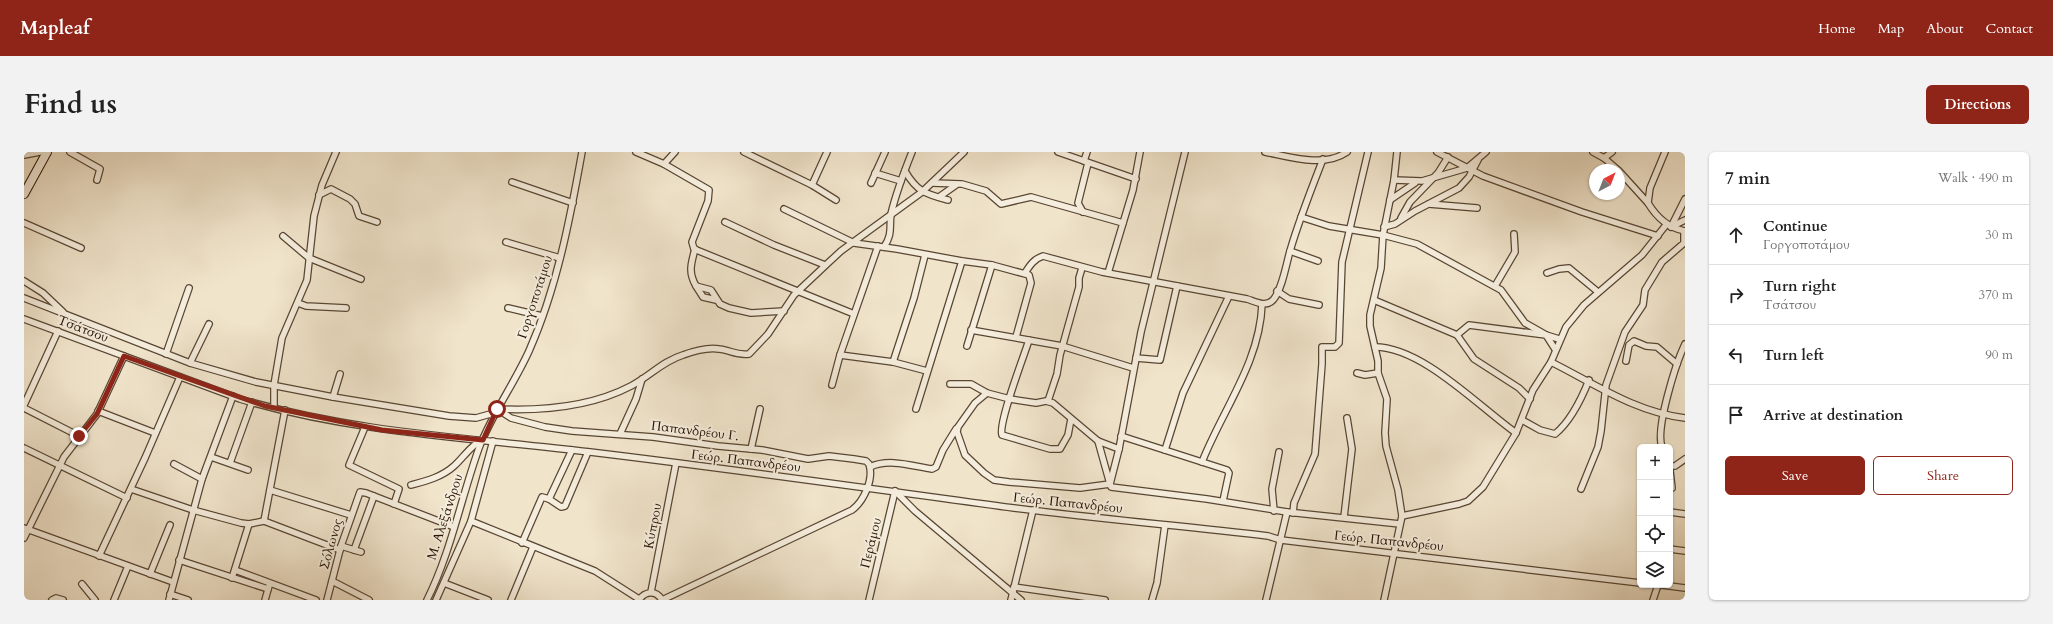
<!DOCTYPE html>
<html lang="en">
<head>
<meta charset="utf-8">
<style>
	body { margin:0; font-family:Cardo,serif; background:#f2f2f2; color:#222 }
	.controls { position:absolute; right:12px; bottom:12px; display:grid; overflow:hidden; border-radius:6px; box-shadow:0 1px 3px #0004 }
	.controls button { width:36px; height:36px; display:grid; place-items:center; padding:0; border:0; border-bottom:1px solid #e0e0e0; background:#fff; color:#222; font:20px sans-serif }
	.compass { position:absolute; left:1565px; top:12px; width:36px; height:36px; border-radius:50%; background:#fff; box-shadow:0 1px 3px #0004; rotate:42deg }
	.stop { position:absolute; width:12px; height:12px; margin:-9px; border:3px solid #8f2418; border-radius:50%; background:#fff }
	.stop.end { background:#8f2418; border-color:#fff; box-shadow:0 1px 4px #0008 }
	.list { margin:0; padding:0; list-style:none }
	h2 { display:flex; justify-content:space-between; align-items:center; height:52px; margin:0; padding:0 16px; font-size:17px }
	h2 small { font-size:13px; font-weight:400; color:#767676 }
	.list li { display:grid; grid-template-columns:26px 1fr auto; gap:12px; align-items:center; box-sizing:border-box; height:60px; padding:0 16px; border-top:1px solid #e0e0e0 }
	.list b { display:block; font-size:15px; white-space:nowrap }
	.list p { margin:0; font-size:13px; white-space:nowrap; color:#767676 }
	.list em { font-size:13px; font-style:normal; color:#767676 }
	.actions { display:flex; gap:8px; padding:12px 16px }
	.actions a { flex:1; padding:9px 0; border:1px solid #8f2418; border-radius:6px; text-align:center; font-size:14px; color:#8f2418 }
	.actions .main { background:#8f2418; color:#fff }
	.icon { flex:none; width:22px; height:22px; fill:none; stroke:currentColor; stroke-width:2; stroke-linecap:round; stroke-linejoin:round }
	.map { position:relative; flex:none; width:1661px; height:448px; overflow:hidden; border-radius:6px }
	header { display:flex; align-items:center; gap:24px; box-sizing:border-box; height:56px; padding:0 20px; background:#8f2418; color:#fff }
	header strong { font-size:19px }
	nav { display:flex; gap:22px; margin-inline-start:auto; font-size:14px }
	.intro { display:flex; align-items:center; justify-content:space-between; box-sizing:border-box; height:96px; padding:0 24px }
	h1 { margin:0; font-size:28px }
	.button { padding:10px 18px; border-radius:6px; background:#8f2418; color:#fff; font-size:14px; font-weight:700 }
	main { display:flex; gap:24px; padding:0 24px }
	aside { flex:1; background:#fff; border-radius:6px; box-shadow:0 1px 3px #0004 }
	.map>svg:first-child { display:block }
</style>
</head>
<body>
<header>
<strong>Mapleaf</strong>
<nav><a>Home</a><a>Map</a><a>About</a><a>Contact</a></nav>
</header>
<div class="intro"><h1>Find us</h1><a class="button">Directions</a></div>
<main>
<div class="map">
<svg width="1661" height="448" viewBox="0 0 1661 448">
	<rect width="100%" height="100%" fill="#f0e4cb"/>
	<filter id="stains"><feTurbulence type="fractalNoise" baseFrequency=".005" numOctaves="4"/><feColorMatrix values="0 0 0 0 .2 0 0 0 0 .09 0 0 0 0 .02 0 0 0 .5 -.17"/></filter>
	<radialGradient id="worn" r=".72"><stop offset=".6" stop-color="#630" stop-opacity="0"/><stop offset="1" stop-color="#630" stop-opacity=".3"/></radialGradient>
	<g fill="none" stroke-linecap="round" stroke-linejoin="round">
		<g stroke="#584633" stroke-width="8">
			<g id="street">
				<polyline points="46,0 76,17 73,28"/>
				<polyline points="612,0 640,12 651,0"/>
				<polyline points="720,0 788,33 812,48"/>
				<polyline points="1034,0 1112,27"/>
				<polyline points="1161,0 1117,180 1095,297 1086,332 1087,335 1183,347 1263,360 1376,372"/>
				<path d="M 1241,0 C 1266,5 1300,16 1323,0"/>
				<polyline points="1413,0 1459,24 1558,60 1634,84"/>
				<polyline points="1569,0 1580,6 1594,18"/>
				<path d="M 1641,0 L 1626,36 L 1624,51 C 1633,66 1644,76 1661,79"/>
				<polyline points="0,3 16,0"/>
				<polyline points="1580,6 1588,0"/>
				<polyline points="1060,9 1063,0"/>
				<polyline points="640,12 685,38 684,49 668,90 670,97 830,162"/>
				<path d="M 881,19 C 893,40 902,42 924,48"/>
				<polyline points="1595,19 1624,51"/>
				<polyline points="851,21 877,29"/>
				<polyline points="1370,28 1398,29 1443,16 1462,0"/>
				<polyline points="488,30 549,51"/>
				<polyline points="847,31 861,0"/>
				<polyline points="908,31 938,32 962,39 977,52 1007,45 1099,71"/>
				<polyline points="788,33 803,0"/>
				<polyline points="295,43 307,37 326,47 331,52 335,64 353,70"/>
				<polyline points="915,45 932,33"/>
				<polyline points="1366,48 1391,31"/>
				<polyline points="1405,52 1453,56"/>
				<polyline points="760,57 830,91 873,97 938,109 968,113 1005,123 1007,131 992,185"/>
				<polyline points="1059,60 1054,51 1064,11"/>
				<polyline points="1277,65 1305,74 1359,83 1393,92 1477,138 1501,171 1522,183 1535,187"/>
				<polyline points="1377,66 1386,50 1414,21 1424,5"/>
				<polyline points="701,70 750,93 801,113"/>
				<polyline points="0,71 57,96"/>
				<polyline points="1360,75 1371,72 1391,59 1435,36 1445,25 1454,8"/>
				<polyline points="1647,75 1661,47"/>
				<polyline points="1647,75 1661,68"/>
				<polyline points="259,84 285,106 337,127"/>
				<polyline points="482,90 536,106"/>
				<path d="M 860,95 C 869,81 865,76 867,62 C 872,41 880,20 888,0"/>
				<path d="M 671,97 C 667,112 664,120 672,134 L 687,138 L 696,152 L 705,156 L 727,161 L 760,159"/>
				<polyline points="1266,99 1294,109"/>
				<path d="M 1001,121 C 1006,113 1010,107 1019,104 L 1078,120 L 1223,147 C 1230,149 1242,156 1249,148 C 1258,138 1262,113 1266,99 C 1275,68 1287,38 1299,7"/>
				<polyline points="1084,121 1109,38 1116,0"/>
				<polyline points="1523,121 1535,117 1545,116 1574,140"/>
				<polyline points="0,129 19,141 39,160"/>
				<polyline points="672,134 679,145 692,148"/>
				<polyline points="1471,134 1491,100 1490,82"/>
				<polyline points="1253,139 1265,147 1295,153"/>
				<polyline points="0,146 166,211 232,230 309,245 425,264 452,266 470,261"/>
				<polyline points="1350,148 1433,183 1450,207 1495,236 1506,247"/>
				<polyline points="274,151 282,154 322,156"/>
				<polyline points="484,156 518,164"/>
				<path d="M 0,167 L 216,247 C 330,281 449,286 566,300 C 708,317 849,337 990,356 C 1075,367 1160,374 1244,384 L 1257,388 L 1616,431"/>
				<polyline points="947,178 1038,194 1109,216"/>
				<polyline points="1433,183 1445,173 1522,183 1531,197"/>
				<path d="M 1005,188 C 1000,204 974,271 978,283 L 1026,297 L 1036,297 L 1044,283 L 1047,267"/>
				<polyline points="943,194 968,113"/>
				<path d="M 1351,195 C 1398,195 1454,254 1492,281"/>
				<polyline points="142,202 165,136"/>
				<polyline points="816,203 869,210 903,219"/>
				<polyline points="1112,206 1136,208 1153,134"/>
				<polyline points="1602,209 1605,193 1610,189 1622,194 1633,195 1653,212"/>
				<polyline points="869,210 890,146 901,103"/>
				<path d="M 1527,210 C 1571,232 1611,260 1661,266"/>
				<polyline points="166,211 185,172"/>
				<polyline points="1333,221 1341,223 1354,221"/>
				<polyline points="926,232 947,232 963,241 986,247 1012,251 1022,249 1029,251 1074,289 1095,297"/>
				<polyline points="808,233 816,203 854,94"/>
				<polyline points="963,241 951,251 934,275 933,280 941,303 960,321 970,328 985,330 1056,336 1086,332 1074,289"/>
				<polyline points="309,245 316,222"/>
				<polyline points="1024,249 1033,222 1036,203 1055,135 1055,126 1058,116"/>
				<polyline points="0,253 34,179"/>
				<polyline points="250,255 250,233 258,186 283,128 290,64 298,33 312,0"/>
				<polyline points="0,256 55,284"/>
				<path d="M 473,257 L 487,266 L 521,275 L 548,279 L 629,285 L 694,294 L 738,298 L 784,307 L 805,304 L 830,307 L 842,309 L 845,312 C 850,327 840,349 828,358 L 638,448"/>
				<path d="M 473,257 C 517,259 567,255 607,234 C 626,224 639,209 659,203 C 670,199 684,195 695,197 C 706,198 713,204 725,202 L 744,182 L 770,143 L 804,111 L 817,99 L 898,40 L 940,0"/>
				<polyline points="892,257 938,109"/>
				<polyline points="74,259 131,281"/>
				<path d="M 1498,268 L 1516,278 L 1531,282 C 1547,269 1557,248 1565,228"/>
				<polyline points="341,275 325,313 375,337 370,352"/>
				<polyline points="596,282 612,247 618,227"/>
				<polyline points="1097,284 1203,318 1205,321 1199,349"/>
				<path d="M 1638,295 C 1631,277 1652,211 1661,192"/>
				<polyline points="0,296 103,346"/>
				<polyline points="727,297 736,257"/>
				<polyline points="1141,298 1159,241 1205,144"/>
				<polyline points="187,305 224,318"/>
				<path d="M 1178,310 C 1199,257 1236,210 1238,152"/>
				<polyline points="206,311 228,250"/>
				<polyline points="150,312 178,327"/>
				<polyline points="1646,314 1651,314 1661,307"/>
				<path d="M 846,315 C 865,306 888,314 908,317 L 912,315 L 919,298 L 932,277"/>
				<polyline points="1646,319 1648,336"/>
				<path d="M 387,333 C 402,329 418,325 430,314 C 439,306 447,293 458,288"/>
				<polyline points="107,337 169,358 217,371 225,372 240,369 316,398"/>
				<polyline points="1557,337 1574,295 1577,279 1582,233 1601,180 1619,153 1621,138 1638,110 1660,91 1660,79"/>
				<polyline points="246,338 327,363"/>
				<polyline points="871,339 891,359 997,448"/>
				<polyline points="525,347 548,298"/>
				<polyline points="1250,359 1248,337 1255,300"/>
				<polyline points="1646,360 1661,362"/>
				<polyline points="1269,361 1270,351 1291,302 1298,212 1298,195 1311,195 1315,191 1318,110 1344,0"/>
				<polyline points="1378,364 1435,352 1444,349 1459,335 1492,281 1509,238 1527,210 1542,175 1560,153 1618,103 1642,73"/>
				<polyline points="1320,365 1328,297 1323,266"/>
				<polyline points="240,369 261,258"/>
				<polyline points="447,369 571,419 615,447"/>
				<polyline points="0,376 149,430"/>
				<polyline points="0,386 40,305 73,262 100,204"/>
				<polyline points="498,391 518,345 525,347 537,355 541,354 564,300"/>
				<polyline points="317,394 337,400"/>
				<polyline points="1646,397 1661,399"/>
				<polyline points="330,398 350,344"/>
				<polyline points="75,404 121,306 156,225"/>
				<polyline points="155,408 244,437"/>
				<polyline points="211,418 292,448"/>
				<polyline points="126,422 146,373"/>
				<polyline points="208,426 225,372"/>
				<polyline points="308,429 345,448"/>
				<polyline points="420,431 464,448"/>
				<polyline points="58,432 71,448"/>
				<polyline points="1638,433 1661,436"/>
				<polyline points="990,435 1081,448"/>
				<polyline points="627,440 652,311"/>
				<polyline points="146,442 164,448"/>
				<polyline points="28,448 32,446 39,448"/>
				<polyline points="90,448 104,414"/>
				<polyline points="145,448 178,327 209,244"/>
				<polyline points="241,448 245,434"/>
				<polyline points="303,448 317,394 336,340 342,341 430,375"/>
				<path d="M 403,448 C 427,400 437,346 455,296 C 468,262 490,232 505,199 C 533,136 546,67 558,0"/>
				<polyline points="412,448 447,369 469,289"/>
				<polyline points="487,448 509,395"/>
				<path d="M 615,448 C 621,439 632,438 638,448"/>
				<polyline points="845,448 871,339"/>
				<polyline points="987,448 1009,358"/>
				<polyline points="1128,448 1133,431 1141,373"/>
				<polyline points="1242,448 1263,360"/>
				<polyline points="1360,448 1378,364 1374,338 1362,294 1361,281 1363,247 1354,221 1354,209 1346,174 1346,163 1357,116 1359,83 1370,28 1373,0"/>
				<polyline points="1629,448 1634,433"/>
			</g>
		</g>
		<g stroke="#261200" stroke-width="10">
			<polyline id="secondary" points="0,42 23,0"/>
		</g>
		<use href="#street" stroke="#f5eddd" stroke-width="5.5"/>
		<use href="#secondary" stroke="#f5eddd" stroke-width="8"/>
	</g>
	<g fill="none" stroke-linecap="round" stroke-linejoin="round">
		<polyline stroke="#8f2418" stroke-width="5" points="55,284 73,262 100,204 241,254 358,278 459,288 473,257"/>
	</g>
	<g text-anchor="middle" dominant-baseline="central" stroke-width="4" stroke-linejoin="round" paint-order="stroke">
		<g font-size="13" fill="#261200" stroke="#f5eddd">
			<text transform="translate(511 145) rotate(-72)">Γοργοποτάμου</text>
			<text transform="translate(59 177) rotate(21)">Τσάτσου</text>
			<text transform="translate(671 279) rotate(7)">Παπανδρέου Γ.</text>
			<text transform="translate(722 309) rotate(7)">Γεώρ. Παπανδρέου</text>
			<text transform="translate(1044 351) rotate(6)">Γεώρ. Παπανδρέου</text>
			<text transform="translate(421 365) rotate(-72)">Μ. Αλεξάνδρου</text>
			<text transform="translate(629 374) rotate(-79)">Κύπρου</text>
			<text transform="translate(1365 389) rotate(6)">Γεώρ. Παπανδρέου</text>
			<text transform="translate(847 391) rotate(-76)">Περάμου</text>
			<text transform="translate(307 392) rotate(-74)">Σόλωνος</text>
		</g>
	</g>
	<rect width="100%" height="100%" filter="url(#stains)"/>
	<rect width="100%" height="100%" fill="url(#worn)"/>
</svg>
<div class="controls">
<button>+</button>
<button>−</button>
<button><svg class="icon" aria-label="locate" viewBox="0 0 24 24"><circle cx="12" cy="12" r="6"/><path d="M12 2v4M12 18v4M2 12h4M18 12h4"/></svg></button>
<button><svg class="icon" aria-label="layers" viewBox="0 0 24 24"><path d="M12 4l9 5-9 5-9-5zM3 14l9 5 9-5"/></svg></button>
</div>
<svg class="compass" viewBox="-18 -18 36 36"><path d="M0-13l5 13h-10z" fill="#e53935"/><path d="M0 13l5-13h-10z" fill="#767676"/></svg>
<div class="stop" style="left:473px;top:257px"></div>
<div class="stop end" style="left:55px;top:284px"></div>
</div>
<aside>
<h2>7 min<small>Walk · 490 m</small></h2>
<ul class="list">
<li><svg class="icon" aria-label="ahead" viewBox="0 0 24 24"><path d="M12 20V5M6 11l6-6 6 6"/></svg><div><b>Continue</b><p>Γοργοποτάμου</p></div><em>30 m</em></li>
<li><svg class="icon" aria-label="right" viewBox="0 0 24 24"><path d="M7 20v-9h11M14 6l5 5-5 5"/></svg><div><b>Turn right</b><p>Τσάτσου</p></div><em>370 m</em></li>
<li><svg class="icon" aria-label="left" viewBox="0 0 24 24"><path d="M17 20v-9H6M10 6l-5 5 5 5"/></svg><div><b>Turn left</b></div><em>90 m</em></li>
<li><svg class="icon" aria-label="arrive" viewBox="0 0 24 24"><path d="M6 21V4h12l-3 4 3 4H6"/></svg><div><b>Arrive at destination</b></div></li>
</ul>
<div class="actions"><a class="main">Save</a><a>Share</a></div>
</aside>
</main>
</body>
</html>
